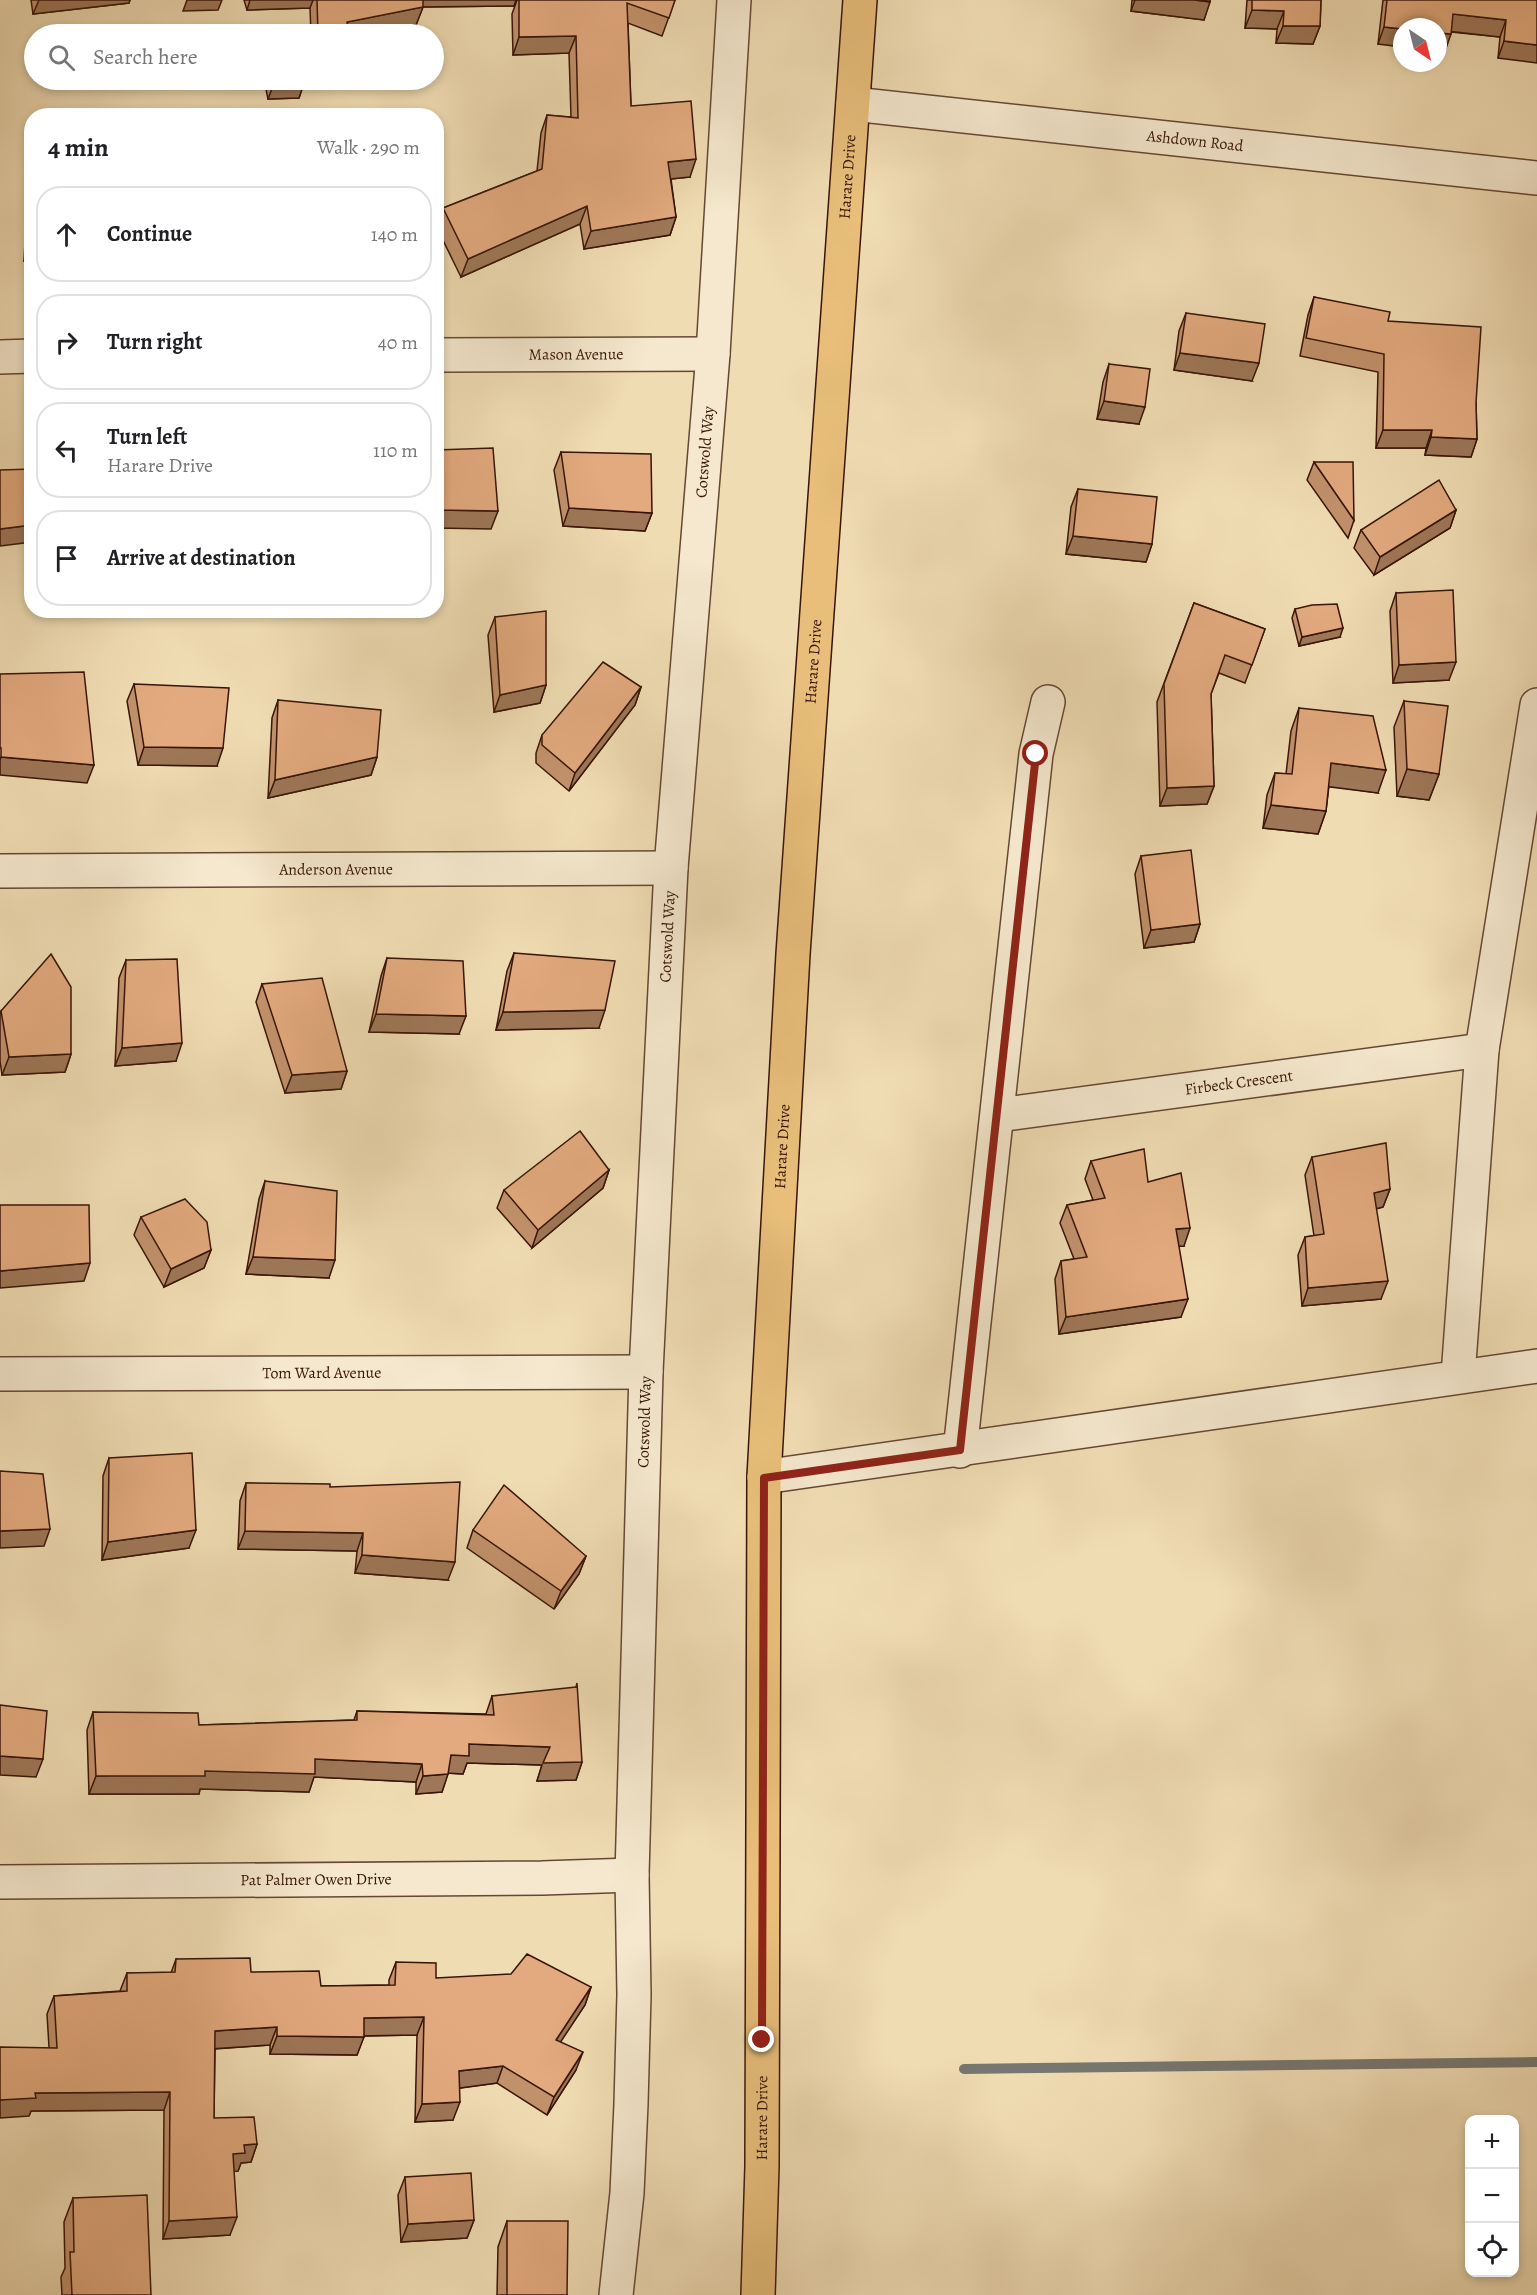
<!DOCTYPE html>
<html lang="en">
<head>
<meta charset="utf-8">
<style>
	body { margin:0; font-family:Alegreya,serif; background:#f6f6f6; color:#202124 }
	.controls { position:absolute; right:18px; bottom:18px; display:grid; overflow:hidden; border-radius:12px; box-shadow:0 3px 9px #0003 }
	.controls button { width:54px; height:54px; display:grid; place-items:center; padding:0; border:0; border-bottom:2px solid #e0e0e0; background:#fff; color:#202124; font:30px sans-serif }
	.compass { position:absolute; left:1393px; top:18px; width:54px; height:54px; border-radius:50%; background:#fff; box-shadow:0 3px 9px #0003; rotate:145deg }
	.stop { position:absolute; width:18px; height:18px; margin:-14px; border:4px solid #8f2418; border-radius:50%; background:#fff }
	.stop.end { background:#8f2418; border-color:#fff; box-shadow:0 2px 6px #0008 }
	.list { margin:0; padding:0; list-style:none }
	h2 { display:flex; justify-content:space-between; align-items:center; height:78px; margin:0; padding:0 24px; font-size:26px }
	h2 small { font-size:20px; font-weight:400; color:#757577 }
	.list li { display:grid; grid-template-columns:39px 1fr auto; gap:18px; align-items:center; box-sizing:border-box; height:96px; margin:0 12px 12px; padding:0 12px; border:2px solid #e0e0e0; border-radius:24px }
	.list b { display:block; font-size:22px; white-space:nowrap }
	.list p { margin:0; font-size:20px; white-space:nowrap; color:#757577 }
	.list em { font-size:20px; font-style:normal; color:#757577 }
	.icon { flex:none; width:33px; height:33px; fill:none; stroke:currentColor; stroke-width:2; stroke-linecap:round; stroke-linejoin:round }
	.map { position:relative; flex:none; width:1537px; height:2295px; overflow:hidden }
	.search { position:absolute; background:#fff; box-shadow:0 3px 9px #0003; left:24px; top:24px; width:420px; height:66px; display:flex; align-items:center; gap:15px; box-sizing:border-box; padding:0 21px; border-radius:33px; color:#757577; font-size:22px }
	.panel { position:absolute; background:#fff; box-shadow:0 3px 9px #0003; left:24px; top:108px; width:420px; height:510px; border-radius:24px }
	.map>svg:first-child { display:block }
</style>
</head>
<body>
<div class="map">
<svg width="1537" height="2295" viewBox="0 0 1537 2295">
	<rect width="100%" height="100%" fill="#f0dcb3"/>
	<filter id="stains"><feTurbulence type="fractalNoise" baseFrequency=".00333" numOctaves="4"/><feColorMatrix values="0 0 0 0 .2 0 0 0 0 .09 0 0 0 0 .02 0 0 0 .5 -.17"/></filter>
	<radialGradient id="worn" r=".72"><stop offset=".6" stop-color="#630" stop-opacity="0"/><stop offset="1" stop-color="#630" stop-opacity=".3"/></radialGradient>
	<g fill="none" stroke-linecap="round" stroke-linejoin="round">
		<polyline stroke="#767771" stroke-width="10" points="964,2069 1537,2062"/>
		<g stroke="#664733" stroke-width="36">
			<g id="street">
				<path id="s1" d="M 853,104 L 1537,178"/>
				<path id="s2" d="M 436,355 L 713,354"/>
				<polyline points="0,357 32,356"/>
				<path id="s3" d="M 0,871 L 671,868"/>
				<path id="s4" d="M 998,1115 L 1482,1050"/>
				<path id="s5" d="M 0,1374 L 646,1372"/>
				<polyline points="1458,1376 1482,1050 1537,705"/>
				<polyline points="960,1451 1036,754 1048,702"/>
				<polyline points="764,1477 1537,1366"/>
				<path id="s6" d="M 0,1882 L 542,1878 L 632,1875"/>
				<path id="s7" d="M 616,2295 L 627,2193 L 631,2104 L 634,1995 L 632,1875 L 646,1372 L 671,868 L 713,354 L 734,0"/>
			</g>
		</g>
		<g stroke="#381508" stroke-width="36">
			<g id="primary">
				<path id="s8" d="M 758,2295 L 762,2166 L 764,1477 L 793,954 L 860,0"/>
			</g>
		</g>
		<use href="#street" stroke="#f5e8ce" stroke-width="33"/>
		<use href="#primary" stroke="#e8be7a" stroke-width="33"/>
	</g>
	<g fill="#c2926c" stroke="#381508" stroke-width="1.5">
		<polygon points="31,0 130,0 129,3 33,14"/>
		<polygon points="244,0 516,0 514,6 423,7 416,25 366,34 311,34 310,8 247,10"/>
		<polygon points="517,0 675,0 662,36 628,23 631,106 690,177 671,179 676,217 670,235 584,249 580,224 461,277 436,226 443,208 537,171 541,133 547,115 571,117 569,53 513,55 512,14"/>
		<polygon points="1132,0 1210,0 1204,20 1131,11"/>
		<polygon points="1247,0 1321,0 1320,26 1313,44 1276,43 1277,29 1245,28"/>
		<polygon points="1383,0 1537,0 1498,58 1500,37 1451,32 1445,51 1438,51 1438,27 1378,44"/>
		<polygon points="264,80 305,80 299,98 268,99"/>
		<polygon points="32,159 32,261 24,261 29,165"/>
		<polygon points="1314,297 1388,321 1476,403 1477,439 1471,457 1425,455 1426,448 1376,448 1378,372 1300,356 1308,315"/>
		<polygon points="1186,313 1252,381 1174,370 1179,331"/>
		<polygon points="1109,364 1139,424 1097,419 1103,382"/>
		<polygon points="561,452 652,513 645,531 563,526 554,470"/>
		<polygon points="1314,462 1354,520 1348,538 1307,480"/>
		<polygon points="1078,489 1152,544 1146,562 1066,554 1071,507"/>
		<polygon points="1456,510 1450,528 1374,575 1354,548 1361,530"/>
		<polygon points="1396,593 1449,680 1393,683 1390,611"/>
		<polygon points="1194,603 1265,629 1245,683 1219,673 1211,694 1214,786 1207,804 1160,806 1157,702"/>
		<polygon points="1295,609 1340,637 1299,646 1292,618"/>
		<polygon points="495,617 546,685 540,703 494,712 488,635"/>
		<polygon points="134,684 217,766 138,765 127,701"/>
		<polygon points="641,687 635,705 569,791 536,763 536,753 542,735"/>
		<polygon points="278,700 377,757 371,775 268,798 272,718"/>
		<polygon points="1404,701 1439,774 1429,800 1397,796 1394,727"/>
		<polygon points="1299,708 1378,793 1329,786 1326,811 1318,834 1263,828 1267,795 1275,773 1286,774 1291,731"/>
		<polygon points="1141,856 1200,924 1194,942 1144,948 1135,874"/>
		<polygon points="514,953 599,1028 496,1030 507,971"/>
		<polygon points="387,958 459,1034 369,1032 381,976"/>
		<polygon points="126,960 176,1061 115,1066 119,978"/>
		<polygon points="262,984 347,1071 341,1089 285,1093 256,1002"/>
		<polygon points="1,1011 71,1054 65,1072 2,1075 0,1061 0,1014"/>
		<polygon points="1312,1157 1390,1189 1383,1207 1376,1209 1381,1299 1302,1306 1298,1255 1305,1237 1314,1236 1305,1175"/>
		<polygon points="1091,1161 1148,1182 1184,1246 1179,1246 1181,1317 1059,1334 1055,1279 1061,1261 1074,1259 1060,1223 1067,1205 1093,1200 1085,1179"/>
		<polygon points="609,1170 603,1188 532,1248 497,1208 504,1190"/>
		<polygon points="265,1181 329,1278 246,1274 259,1199"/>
		<polygon points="141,1217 211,1250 204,1268 164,1287 134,1235"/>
		<polygon points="109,1458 189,1548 102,1560 103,1476"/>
		<polygon points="246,1483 330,1487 448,1580 355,1573 357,1551 238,1549 240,1501"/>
		<polygon points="473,1530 586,1556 579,1574 554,1609 467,1548"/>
		<polygon points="492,1696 582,1762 576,1780 537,1781 542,1765 467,1763 463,1774 448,1773 442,1792 416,1794 416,1782 314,1777 309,1792 200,1789 199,1794 89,1794 87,1730 93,1712 199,1725 354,1720 357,1711 486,1714"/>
		<polygon points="176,1959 321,1986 389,1985 389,1980 396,1962 436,1978 591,1987 585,2005 560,2042 576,2070 547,2115 497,2083 459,2088 453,2120 415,2122 417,2035 364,2036 357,2055 270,2054 270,2045 215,2049 214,2118 257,2144 251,2162 241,2163 238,2171 234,2171 230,2235 163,2239 164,2110 31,2111 29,2116 49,2047 47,2014 54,1996 120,1991 127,1973 171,1973"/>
		<polygon points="405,2177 474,2220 467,2238 401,2242 398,2195"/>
		<polygon points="73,2198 151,2295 62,2295 61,2277 65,2268 64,2222"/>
		<polygon points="507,2221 567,2295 497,2295 498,2247"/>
	</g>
	<g fill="#9e7758" stroke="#381508" stroke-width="1.5">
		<polygon points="39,0 130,0 129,3 33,14"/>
		<polygon points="187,0 222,0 218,10 183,11"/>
		<polygon points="250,0 313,0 310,8 247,10"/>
		<polygon points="419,0 516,0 514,6 417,7"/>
		<polygon points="1135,0 1195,0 1210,2 1204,20 1131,11"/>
		<polygon points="423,7 416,25 366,34 342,34 347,22"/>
		<polygon points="1252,10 1284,11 1277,29 1245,28"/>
		<polygon points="1453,14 1506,20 1500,37 1447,31"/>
		<polygon points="1283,26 1320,26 1313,44 1276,43"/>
		<polygon points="1384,27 1402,29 1402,47 1378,44"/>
		<polygon points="1438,33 1451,34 1445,51 1438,51"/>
		<polygon points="576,36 569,53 513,55 519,37"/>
		<polygon points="1504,41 1537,45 1537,63 1498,58"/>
		<polygon points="305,80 299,98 268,99 275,81"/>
		<polygon points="317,80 347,80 346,81"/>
		<polygon points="696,159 690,177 661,180 668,162"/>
		<polygon points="587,206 580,224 461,277 468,259"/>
		<polygon points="676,217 670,235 584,249 591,231"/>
		<polygon points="30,243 32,243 32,261 24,261"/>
		<polygon points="1180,353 1259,363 1252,381 1174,370"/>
		<polygon points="1104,401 1145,407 1139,424 1097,419"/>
		<polygon points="1383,430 1432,430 1426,448 1376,448"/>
		<polygon points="1431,437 1477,439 1471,457 1425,455"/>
		<polygon points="569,508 652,513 645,531 563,526"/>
		<polygon points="436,510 498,511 491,529 436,528"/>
		<polygon points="1456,510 1450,528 1374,575 1380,557"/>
		<polygon points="32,525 32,542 0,546 0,529"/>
		<polygon points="1073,536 1152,544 1146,562 1066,554"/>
		<polygon points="1343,628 1340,637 1299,646 1302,637"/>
		<polygon points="1456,662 1449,680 1393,683 1399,665"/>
		<polygon points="546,685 540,703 494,712 500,695"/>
		<polygon points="641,687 635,705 569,791 575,773"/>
		<polygon points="144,747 223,748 217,766 138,765"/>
		<polygon points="1,757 94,765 87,783 0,775 0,760"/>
		<polygon points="377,757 371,775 268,798 275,780"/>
		<polygon points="1331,763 1386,770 1378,793 1323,786"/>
		<polygon points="1407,769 1439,774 1429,800 1397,796"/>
		<polygon points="1214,786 1207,804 1160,806 1167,788"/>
		<polygon points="1271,805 1326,811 1318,834 1263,828"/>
		<polygon points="1200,924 1194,942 1144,948 1151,930"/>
		<polygon points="605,1010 599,1028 496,1030 503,1012"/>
		<polygon points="376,1014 466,1016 459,1034 369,1032"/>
		<polygon points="182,1043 176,1061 115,1066 122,1048"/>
		<polygon points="71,1054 65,1072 2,1075 9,1057"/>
		<polygon points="347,1071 341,1089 285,1093 292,1075"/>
		<polygon points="609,1170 603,1188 532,1248 538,1230"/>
		<polygon points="1390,1189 1383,1207 1367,1211 1374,1193"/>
		<polygon points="1190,1228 1184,1246 1170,1247 1176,1229"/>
		<polygon points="211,1250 204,1268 164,1287 171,1269"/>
		<polygon points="253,1257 335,1260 329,1278 246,1274"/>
		<polygon points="90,1263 84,1281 0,1288 0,1271"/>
		<polygon points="1388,1281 1381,1299 1302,1306 1308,1288"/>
		<polygon points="1188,1299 1181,1317 1059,1334 1066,1317"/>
		<polygon points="50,1529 44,1546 0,1548 0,1531"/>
		<polygon points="196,1530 189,1548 102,1560 108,1542"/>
		<polygon points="245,1531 363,1533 357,1551 238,1549"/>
		<polygon points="362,1555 455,1562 448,1580 355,1573"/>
		<polygon points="586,1556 579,1574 554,1609 561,1591"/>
		<polygon points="469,1744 550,1747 582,1762 576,1780 537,1781 542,1765 467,1763 463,1774 445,1773 451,1755"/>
		<polygon points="0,1756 43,1759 36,1777 0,1775"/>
		<polygon points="315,1759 422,1764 416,1782 314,1777 309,1792 200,1789 199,1794 89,1794 96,1776 205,1771"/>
		<polygon points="448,1774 442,1792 416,1794 423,1776"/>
		<polygon points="591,1987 585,2005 550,2058 556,2040"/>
		<polygon points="424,2017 417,2035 357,2036 364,2018"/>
		<polygon points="277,2027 270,2045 209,2049 215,2031"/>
		<polygon points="277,2036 364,2037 357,2055 270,2054"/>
		<polygon points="583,2052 576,2070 547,2115 554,2097"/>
		<polygon points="503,2066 497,2083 453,2089 459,2071"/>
		<polygon points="170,2092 164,2110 31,2111 29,2116 0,2118 0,2100 35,2093"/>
		<polygon points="460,2102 453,2120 415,2122 422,2104"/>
		<polygon points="257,2144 251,2162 241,2163 238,2171 227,2172 233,2154 244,2145"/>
		<polygon points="237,2217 230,2235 163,2239 169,2221"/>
		<polygon points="474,2220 467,2238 401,2242 408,2224"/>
	</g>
	<g fill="#e2aa7e" stroke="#381508" stroke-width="1.5">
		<polygon points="317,0 423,0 423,7 347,22 349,34 318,34"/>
		<polygon points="519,0 675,0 669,18 627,3 631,106 691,101 696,159 668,162 676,217 591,231 587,206 468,259 443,208 542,169 547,115 578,118 576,36 519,37"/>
		<polygon points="1195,0 1210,0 1210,2"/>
		<polygon points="1252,0 1321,0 1320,26 1283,26 1284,11 1252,10"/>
		<polygon points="1387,0 1537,0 1537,45 1504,41 1506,20 1453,14 1451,34 1438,33 1438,27 1402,27 1402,29 1384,27"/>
		<polygon points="274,80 305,80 275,81"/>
		<polygon points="226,113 226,116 192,116"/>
		<polygon points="32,222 32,243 30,243"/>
		<polygon points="1314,297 1390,312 1388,321 1481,327 1476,403 1477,439 1431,437 1432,430 1383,430 1384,354 1306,338"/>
		<polygon points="1186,313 1265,324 1259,363 1180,353"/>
		<polygon points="1109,364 1150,369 1145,407 1104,401"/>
		<polygon points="493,448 498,511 436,510 436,450"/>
		<polygon points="561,452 651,454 652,513 569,508"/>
		<polygon points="1314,462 1353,462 1354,520"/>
		<polygon points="32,469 32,525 0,529 0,470"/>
		<polygon points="1439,480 1456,510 1380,557 1361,530"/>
		<polygon points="1078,489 1157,497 1152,544 1073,536"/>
		<polygon points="1453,590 1456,662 1399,665 1396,593"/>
		<polygon points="1194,603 1265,629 1252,665 1225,655 1211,694 1214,786 1167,788 1164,684"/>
		<polygon points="1337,604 1343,628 1302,637 1295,609 1312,605"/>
		<polygon points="546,611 546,685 500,695 495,617"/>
		<polygon points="603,662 641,687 575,773 542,745 542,735"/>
		<polygon points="84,672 94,765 1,757 1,748 0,748 0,674"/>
		<polygon points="134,684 229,688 223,748 144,747"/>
		<polygon points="278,700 381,710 377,757 275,780"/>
		<polygon points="1404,701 1448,706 1439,774 1407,769"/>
		<polygon points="1299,708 1373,716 1386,770 1331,763 1326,811 1271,805 1275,773 1292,774"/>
		<polygon points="1191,850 1200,924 1151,930 1141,856"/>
		<polygon points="514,953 615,961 605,1010 503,1012"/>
		<polygon points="51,954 71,987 71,1054 9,1057 1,1011"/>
		<polygon points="387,958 463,961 466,1016 376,1014"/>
		<polygon points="177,959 182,1043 122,1048 126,960"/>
		<polygon points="322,978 347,1071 292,1075 262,984"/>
		<polygon points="580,1131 609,1170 538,1230 504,1190"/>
		<polygon points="1386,1143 1390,1189 1374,1193 1388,1281 1308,1288 1305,1237 1324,1234 1312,1157"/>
		<polygon points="1144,1149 1148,1182 1181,1173 1190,1228 1176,1229 1188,1299 1066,1317 1061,1261 1087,1257 1067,1205 1105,1198 1091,1161"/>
		<polygon points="265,1181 337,1191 335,1260 253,1257"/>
		<polygon points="185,1199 207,1222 211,1250 171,1269 141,1217"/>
		<polygon points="0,1205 89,1205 90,1263 0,1271"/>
		<polygon points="192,1453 196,1530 108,1542 109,1458"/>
		<polygon points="0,1471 43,1474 50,1529 0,1531"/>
		<polygon points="460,1482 455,1562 362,1555 363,1533 245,1531 246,1483 330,1484 330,1487"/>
		<polygon points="504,1485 586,1556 561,1591 473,1530"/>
		<polygon points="577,1683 582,1762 543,1763 550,1747 469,1744 469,1756 451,1755 448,1774 423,1776 422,1764 315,1759 315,1774 205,1771 205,1776 96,1776 93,1712 198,1713 199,1725 357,1720 357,1711 494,1715 492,1696 576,1687"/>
		<polygon points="0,1705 47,1711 43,1759 0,1756"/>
		<polygon points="527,1954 591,1987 556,2040 583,2052 554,2097 503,2066 459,2071 460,2102 422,2104 424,2017 364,2018 364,2037 277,2036 277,2027 215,2031 214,2118 254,2117 257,2144 244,2145 245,2153 233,2154 237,2217 169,2221 170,2092 35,2093 36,2098 0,2100 0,2047 57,2048 54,1996 127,1991 127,1973 175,1972 176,1959 250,1958 251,1972 319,1971 321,1986 395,1985 396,1962 436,1963 436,1978 511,1974"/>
		<polygon points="471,2173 474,2220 408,2224 405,2177"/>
		<polygon points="147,2195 151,2295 72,2295 70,2252 74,2252 73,2198"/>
		<polygon points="507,2221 568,2221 567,2295 507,2295"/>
	</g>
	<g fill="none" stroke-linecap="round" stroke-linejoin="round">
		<polyline stroke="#8f2418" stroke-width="8" points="762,2040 764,1478 960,1450 1036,754"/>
	</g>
	<g text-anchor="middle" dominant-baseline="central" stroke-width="4.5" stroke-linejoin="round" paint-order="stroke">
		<g font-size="16" fill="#381508" stroke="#f5e8ce">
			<text stroke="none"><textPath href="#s1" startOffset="344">Ashdown Road</textPath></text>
			<text stroke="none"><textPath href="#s8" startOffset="2121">Harare Drive</textPath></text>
			<text stroke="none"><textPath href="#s2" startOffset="140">Mason Avenue</textPath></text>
			<text stroke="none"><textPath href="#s7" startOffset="1846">Cotswold Way</textPath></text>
			<text stroke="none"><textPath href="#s8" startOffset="1635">Harare Drive</textPath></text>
			<text stroke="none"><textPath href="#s3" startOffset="336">Anderson Avenue</textPath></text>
			<text stroke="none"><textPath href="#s7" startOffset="1360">Cotswold Way</textPath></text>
			<text stroke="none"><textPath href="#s4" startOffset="243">Firbeck Crescent</textPath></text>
			<text stroke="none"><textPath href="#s8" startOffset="1149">Harare Drive</textPath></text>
			<text stroke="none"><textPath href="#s5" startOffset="322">Tom Ward Avenue</textPath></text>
			<text stroke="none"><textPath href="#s7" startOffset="874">Cotswold Way</textPath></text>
			<text stroke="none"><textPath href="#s6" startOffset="316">Pat Palmer Owen Drive</textPath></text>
			<text stroke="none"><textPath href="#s8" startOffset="177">Harare Drive</textPath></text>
		</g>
	</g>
	<rect width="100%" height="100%" filter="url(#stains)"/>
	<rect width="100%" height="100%" fill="url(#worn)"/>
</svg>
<div class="controls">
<button>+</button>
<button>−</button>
<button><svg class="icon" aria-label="locate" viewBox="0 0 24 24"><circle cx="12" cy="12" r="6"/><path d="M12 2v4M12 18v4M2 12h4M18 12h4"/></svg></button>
</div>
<svg class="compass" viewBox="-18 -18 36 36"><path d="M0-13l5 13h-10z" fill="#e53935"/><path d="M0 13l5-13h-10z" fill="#757577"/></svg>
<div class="stop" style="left:1036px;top:754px"></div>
<div class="stop end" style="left:762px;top:2040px"></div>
<div class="search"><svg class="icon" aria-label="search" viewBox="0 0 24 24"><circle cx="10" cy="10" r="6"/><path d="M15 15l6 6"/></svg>Search here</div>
<section class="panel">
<h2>4 min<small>Walk · 290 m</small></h2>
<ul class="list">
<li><svg class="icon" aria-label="ahead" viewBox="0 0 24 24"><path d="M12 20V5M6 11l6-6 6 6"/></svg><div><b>Continue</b></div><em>140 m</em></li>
<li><svg class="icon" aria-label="right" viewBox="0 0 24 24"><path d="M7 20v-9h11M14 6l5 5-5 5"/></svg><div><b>Turn right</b></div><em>40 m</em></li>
<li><svg class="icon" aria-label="left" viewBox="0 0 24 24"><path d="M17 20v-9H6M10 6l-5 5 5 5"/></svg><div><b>Turn left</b><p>Harare Drive</p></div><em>110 m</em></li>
<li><svg class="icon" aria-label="arrive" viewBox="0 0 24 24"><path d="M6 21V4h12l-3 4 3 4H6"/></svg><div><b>Arrive at destination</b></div></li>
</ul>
</section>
</div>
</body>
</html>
